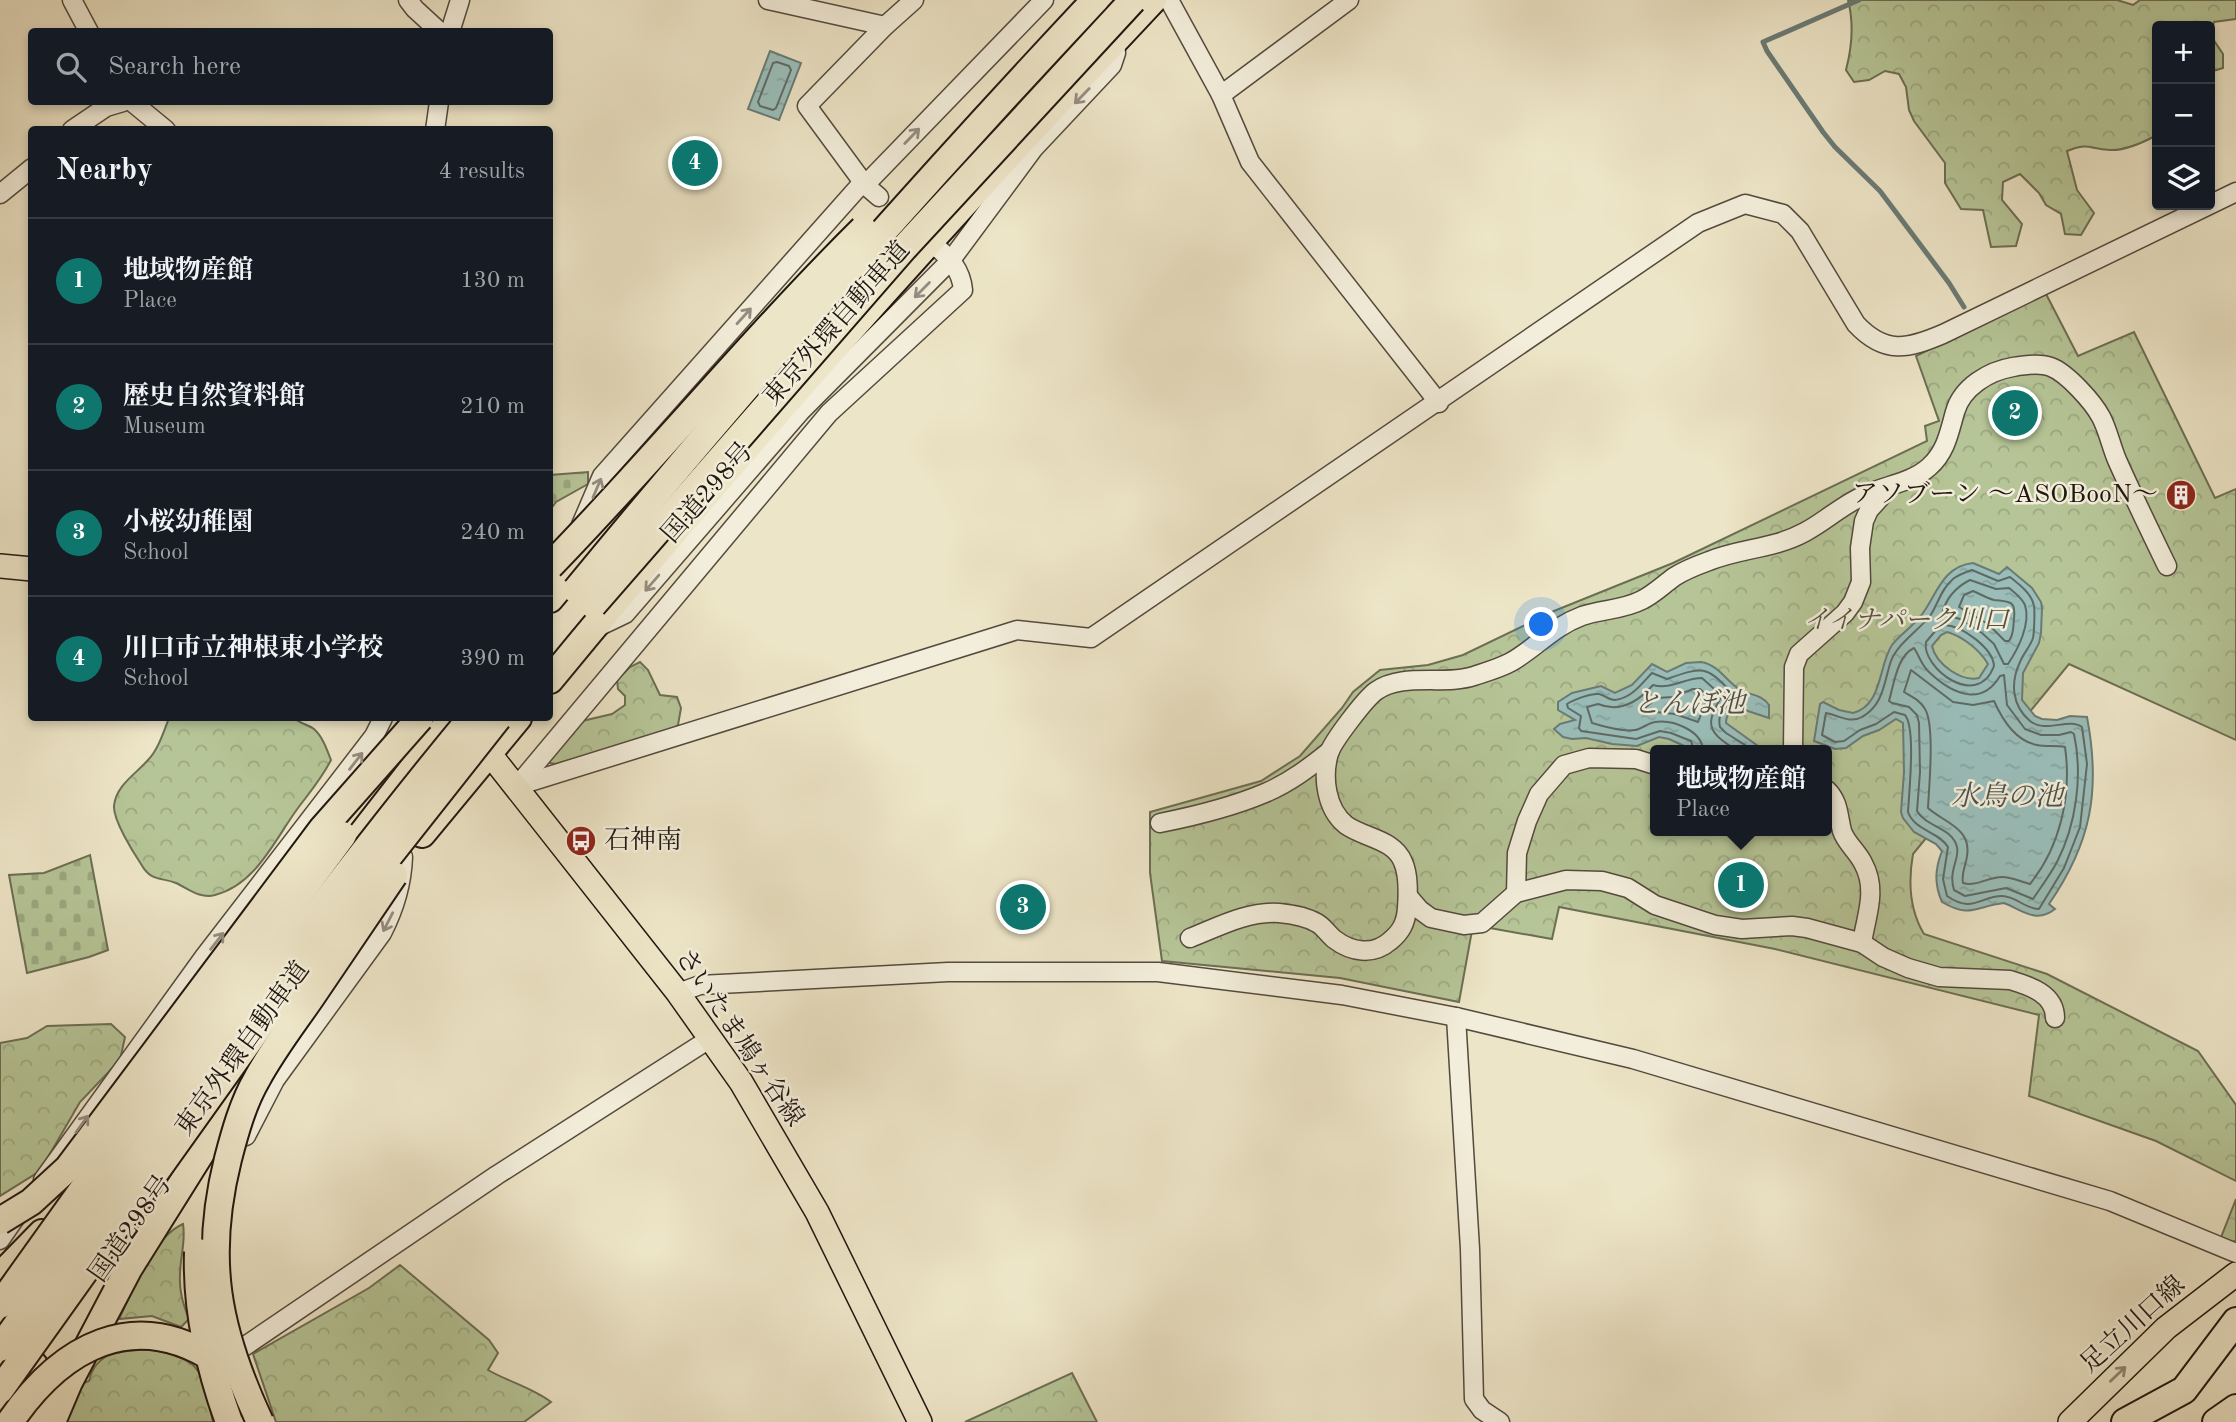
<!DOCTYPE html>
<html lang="en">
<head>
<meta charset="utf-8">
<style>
	body { margin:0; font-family:"Old Standard TT","Noto Serif JP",serif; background:#20242c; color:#f1f3f6 }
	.controls { position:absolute; right:21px; top:21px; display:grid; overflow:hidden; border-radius:7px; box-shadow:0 4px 10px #0003 }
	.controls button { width:63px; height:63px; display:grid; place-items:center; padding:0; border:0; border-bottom:2px solid #363941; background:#171b24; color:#f1f3f6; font:35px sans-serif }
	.you { position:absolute; left:1542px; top:625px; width:24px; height:24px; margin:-18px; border:5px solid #fff; border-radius:50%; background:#1a73e8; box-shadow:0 0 0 10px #1a73e833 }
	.badge { display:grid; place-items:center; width:46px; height:46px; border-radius:50%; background:#0f766e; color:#fff; font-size:23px; font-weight:700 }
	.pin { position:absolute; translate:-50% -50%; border:4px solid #fff; box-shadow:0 2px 7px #0006 }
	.popup { position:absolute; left:1650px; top:745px; width:182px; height:91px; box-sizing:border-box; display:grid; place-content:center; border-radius:7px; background:#171b24; filter:drop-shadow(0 2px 5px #0005); font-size:23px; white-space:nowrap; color:#9ea1a6 }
	.popup b { font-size:26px; color:#f1f3f6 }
	.popup::after { content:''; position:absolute; left:50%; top:100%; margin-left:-14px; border:14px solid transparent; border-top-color:#171b24 }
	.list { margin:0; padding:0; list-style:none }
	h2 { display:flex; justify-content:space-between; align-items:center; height:91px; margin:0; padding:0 28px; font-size:30px }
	h2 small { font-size:23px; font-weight:400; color:#9ea1a6 }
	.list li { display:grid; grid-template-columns:46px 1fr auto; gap:21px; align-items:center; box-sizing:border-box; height:126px; padding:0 28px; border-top:2px solid #363941 }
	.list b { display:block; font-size:26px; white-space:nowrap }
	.list p { margin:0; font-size:23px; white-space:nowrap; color:#9ea1a6 }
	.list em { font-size:23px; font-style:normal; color:#9ea1a6 }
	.icon { flex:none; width:38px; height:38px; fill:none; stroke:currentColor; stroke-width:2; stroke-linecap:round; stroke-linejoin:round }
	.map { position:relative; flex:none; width:2236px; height:1422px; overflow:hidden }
	.search { position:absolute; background:#171b24; box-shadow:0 4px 10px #0003; left:28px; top:28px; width:525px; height:77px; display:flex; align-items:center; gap:18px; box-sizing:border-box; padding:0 24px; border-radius:7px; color:#9ea1a6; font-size:26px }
	.panel { position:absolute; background:#171b24; box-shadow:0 4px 10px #0003; left:28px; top:126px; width:525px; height:595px; border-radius:7px }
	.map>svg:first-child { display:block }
</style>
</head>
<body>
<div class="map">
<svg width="2236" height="1422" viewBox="0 0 2236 1422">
	<defs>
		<pattern id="forest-crowns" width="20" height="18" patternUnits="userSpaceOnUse" patternTransform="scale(1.75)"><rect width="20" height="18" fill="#b6c597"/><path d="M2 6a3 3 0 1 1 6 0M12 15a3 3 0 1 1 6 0" fill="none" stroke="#9ca881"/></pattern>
		<pattern id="cemetery-stones" width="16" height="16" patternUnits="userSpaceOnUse" patternTransform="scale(1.75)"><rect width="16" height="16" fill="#b6c597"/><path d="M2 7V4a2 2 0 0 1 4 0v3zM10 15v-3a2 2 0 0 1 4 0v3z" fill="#9ca881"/></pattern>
		<pattern id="water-ripples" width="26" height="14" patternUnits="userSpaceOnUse" patternTransform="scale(1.75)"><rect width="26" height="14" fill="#9abeba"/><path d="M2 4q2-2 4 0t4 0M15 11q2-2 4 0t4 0" fill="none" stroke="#84a39f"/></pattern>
	</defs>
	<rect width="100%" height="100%" fill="#ede5c7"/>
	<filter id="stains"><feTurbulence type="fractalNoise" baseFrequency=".00286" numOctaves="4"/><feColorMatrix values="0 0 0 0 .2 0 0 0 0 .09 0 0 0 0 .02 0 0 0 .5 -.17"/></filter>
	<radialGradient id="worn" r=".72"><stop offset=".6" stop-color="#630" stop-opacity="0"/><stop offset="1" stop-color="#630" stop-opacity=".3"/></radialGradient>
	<g fill="url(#forest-crowns)" stroke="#6c6e54" stroke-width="2" fill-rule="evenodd">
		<path d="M 1848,0 L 2117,0 L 2133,5 L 2140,0 L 2236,0 L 2236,19 L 2214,22 L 2211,36 L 2223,54 L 2223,68 L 2210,72 L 2210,26 L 2157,26 L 2157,135 C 2144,142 2125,151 2110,150 C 2088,149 2090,142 2067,151 L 2077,190 L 2094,213 L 2081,235 L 2065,234 L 2061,214 L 2046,205 L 2039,193 L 2020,174 L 2003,182 L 2002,200 L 2022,224 L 2016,246 L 1991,247 L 1983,210 L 1961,209 L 1945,183 L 1945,163 L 1914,121 L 1909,110 L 1906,87 L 1899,74 L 1885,71 L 1869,80 L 1854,82 L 1846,70 C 1852,47 1854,23 1848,0 Z"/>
		<path d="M 2045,292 L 2078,356 L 2134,332 L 2215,498 L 2236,489 L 2236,740 L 2069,664 L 1913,854 C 1908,882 1909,909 1924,934 L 2047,974 L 2198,1051 L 2236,1105 L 2236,1181 L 2156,1141 L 2029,1096 L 2039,1015 L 1775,949 L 1559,907 L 1552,939 L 1473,925 L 1459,1002 L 1340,978 L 1162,961 L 1150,873 L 1150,812 L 1261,781 L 1300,756 L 1342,708 L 1353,692 L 1380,670 L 1428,665 L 1463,655 L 1554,611 L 1673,563 L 1927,441 L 1925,426 L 1939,421 L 1916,356 ZM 1655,750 L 1827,750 L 1827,831 L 1655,831 Z"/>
		<polygon points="640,662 648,670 660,695 677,697 681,708 678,725 668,731 556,764 550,763 548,758 578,722 612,714 625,705 625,696 618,689 617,680 630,667"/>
		<path d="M 169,718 L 294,718 C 301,724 309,725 314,729 C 323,737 327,750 331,760 C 322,778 310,792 298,808 C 275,839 256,885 215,895 C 200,899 189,889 176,883 C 161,877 151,882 141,864 C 133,852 113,820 114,806 C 116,785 136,774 148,760 C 158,750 164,731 169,718 Z"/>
		<polygon points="111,1024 125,1037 120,1060 80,1102 40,1171 0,1196 0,1043 27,1038 47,1026"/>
		<polygon points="2236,1199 2236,1240 2230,1244 2220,1240"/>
		<path d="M 183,1224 C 186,1242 180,1257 180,1275 C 179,1291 183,1304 189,1319 L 181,1327 L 152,1316 L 119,1319 C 133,1290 153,1237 183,1224 Z"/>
		<path d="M 400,1265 L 489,1340 L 498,1353 L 488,1370 C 509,1382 533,1388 551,1402 L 524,1422 L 276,1422 L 253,1354 L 369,1288 Z"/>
		<path d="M 150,1349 C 205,1360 202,1372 213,1422 L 65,1422 L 74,1387 L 89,1381 C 96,1350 123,1351 150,1349 Z"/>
		<polygon points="1072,1373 1097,1422 965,1422"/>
	</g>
	<g fill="url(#cemetery-stones)" stroke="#6c6e54" stroke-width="2">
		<polygon points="588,472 588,484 556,502 550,510 550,475"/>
		<polygon points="90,855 108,950 89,957 27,973 9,875 44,873"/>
	</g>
	<g fill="url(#water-ripples)" stroke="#6a7b76" stroke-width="2" fill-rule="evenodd">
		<polygon points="770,51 801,63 779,120 748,109"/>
		<path d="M 1973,563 L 1999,574 L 2007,567 L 2032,588 L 2041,602 L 2042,608 L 2041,633 L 2039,643 L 2023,673 L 2022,700 L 2035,716 L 2042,719 L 2057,720 L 2070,716 L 2087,717 C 2101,791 2091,843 2049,904 L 2055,909 C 2036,924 2022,910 2004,903 C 1976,906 1971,919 1942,902 C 1934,884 1935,869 1942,851 L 1936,844 L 1914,832 L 1903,818 L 1901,812 L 1904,772 L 1903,723 L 1896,719 L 1879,730 L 1863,736 L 1846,748 L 1835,749 L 1814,741 L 1820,704 L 1823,702 L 1839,710 L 1853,713 C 1883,705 1878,666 1892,645 C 1900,634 1917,624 1925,610 C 1938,590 1945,566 1973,563 ZM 1947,632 C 1962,636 1980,650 1988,664 L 1979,678 C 1961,682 1936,664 1932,646 L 1941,635 Z"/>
		<path d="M 1701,662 C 1719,665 1725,680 1739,689 C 1749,696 1761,693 1769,705 L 1769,718 L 1739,708 C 1731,709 1726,715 1726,723 L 1758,746 L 1762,750 L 1693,750 L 1669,739 L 1659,737 L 1637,746 L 1612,744 L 1586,738 L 1572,739 L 1563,737 L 1554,729 L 1560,724 L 1575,720 L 1558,710 L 1558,702 L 1572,693 L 1601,686 L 1615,693 L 1632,685 L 1652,664 L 1667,672 L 1686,663 Z"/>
	</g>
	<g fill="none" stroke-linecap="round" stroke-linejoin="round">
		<g stroke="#5e6a65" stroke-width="2">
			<polygon points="777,62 789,66 791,70 776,108 773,110 760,106 758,102 773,63"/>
			<path d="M 1972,570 L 1998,581 L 2010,577 C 2019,584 2032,594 2034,606 C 2035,611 2034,634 2033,638 C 2030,647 2023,654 2020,662 C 2010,683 2012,706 2030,721 C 2046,734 2068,717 2082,727 L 2087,764 L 2080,827 L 2064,868 L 2039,909 C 2025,909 2016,896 2002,896 C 1980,896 1973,914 1947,896 L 1943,879 L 1948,847 C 1938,831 1915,831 1908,812 C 1909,792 1916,728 1905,715 L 1894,712 L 1876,724 L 1860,730 L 1844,741 L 1835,742 L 1822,735 L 1826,713 C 1838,715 1850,724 1862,717 C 1884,705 1884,681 1891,661 C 1898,643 1918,631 1930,616 C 1938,604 1941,589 1953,579 C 1958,575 1966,572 1972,570 Z"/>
			<path d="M 1970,580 L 1996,589 L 2009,588 C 2015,593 2022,598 2025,605 C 2031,624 2018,649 2008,664 L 2004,664 L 1994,644 L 1982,633 L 1960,619 L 1942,614 C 1946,598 1956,587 1970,580 Z"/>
			<path d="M 1973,591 C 1980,594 1987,598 1994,600 C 2010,602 2016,600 2014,619 C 2013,628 2014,634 2009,641 L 2005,641 L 1988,624 L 1959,607 L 1964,595 Z"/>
			<path d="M 1945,625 C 1962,626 1993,648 1994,666 C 1977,711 1921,667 1926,642 L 1937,629 Z"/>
			<path d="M 1914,648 C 1919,655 1921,665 1929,672 C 1951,693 1981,708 2000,676 L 2004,675 L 2007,705 L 2025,729 L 2041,735 L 2059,735 L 2071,732 L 2074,734 C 2083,776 2076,825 2057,862 C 2050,875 2041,887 2033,899 L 2006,888 L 1965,896 L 1954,890 C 1948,870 1960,859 1957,847 C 1952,827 1926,827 1917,811 L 1920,772 L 1919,723 L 1917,715 L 1909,707 L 1892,703 L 1889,701 C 1894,684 1897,656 1914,648 Z"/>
			<path d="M 1911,670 L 1953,702 L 1973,705 L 1994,701 C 2002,719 2015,741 2037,745 C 2046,747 2057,745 2065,747 C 2072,795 2060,847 2030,884 C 2021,882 2012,877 2002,877 C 1988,877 1976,887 1963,883 C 1961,872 1966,866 1967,856 C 1972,828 1943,822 1928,808 C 1929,787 1935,725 1925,709 C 1920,700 1912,697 1904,692 Z"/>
			<polygon points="1693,689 1700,689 1708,696 1698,722 1675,714 1646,711 1646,707 1657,698 1673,697"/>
			<path d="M 1694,750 L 1691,741 L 1671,733 L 1660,731 L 1636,739 L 1581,731 L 1579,728 L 1581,716 L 1568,708 L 1567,704 C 1573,700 1591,693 1599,694 C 1605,695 1608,700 1615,700 C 1632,698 1641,684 1652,673 L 1667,679 C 1709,664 1706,668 1737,697 L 1736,701 C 1724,706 1717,714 1720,727 L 1726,733 L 1753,750"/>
			<path d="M 1703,750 C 1702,731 1673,719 1655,722 C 1648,723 1642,729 1635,730 C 1624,732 1602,726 1592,723 L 1587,707 L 1598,704 C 1620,713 1638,702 1653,685 C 1671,690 1684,678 1702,678 L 1722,696 C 1704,725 1708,732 1736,750"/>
		</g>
		<polyline stroke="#6a7b76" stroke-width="5" points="1859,0 1763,42 1767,51 1823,132 1835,147 1880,191 1949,283 1964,307"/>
		<g stroke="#544a3e" stroke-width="21">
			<g id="minor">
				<polyline points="72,0 89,32"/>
				<polyline points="408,0 415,9 440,32"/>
				<polyline points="768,0 885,26"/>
				<polyline points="1169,0 1221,95 1250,162 1439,403"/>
				<polyline points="450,32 460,0"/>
				<polyline points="1221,95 1349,0"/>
				<polyline points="132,102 166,130"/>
				<polyline points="72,130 106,107 123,102"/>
				<polyline points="435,130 439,102"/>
				<polyline points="865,185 1044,0"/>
				<polyline points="0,194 32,168"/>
				<polyline points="879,197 865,185 807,106 885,26 914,0"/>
				<polyline points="581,525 602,476 863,182"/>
				<polyline points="600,626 625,614 800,412 951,260 1034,148 1112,65 1116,53 1115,41"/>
				<polyline points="1793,750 1794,667 1799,654 1845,613 1853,602 1861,582 1860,548 1864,521 1869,510 1889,488"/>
				<path d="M 517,786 L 1017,630 L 1091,638 L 1698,223 L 1745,204 L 1783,214 L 1800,231 L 1856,324 C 1885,355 1908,349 1943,334 L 2236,192"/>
				<path d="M 517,786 L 829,413 L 963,290 C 961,269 949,257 934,245"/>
				<path d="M 1827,790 C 1839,802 1838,815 1842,831 C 1846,843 1857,851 1863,863 C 1878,890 1866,916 1862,943"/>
				<path d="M 1160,823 C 1195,816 1232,807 1265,793 C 1289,783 1310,767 1330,751"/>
				<polyline points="1516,893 1517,853 1527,821 1539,794 1564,765 1589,758 1636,759 1655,765"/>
				<path d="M 1408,896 L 1420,910 L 1431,918 L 1464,925 L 1482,923 L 1516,893 L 1566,880 L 1602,881 L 1628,888 L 1655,905 L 1715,925 L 1742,929 L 1792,926 L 1807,928 L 1862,943 L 1883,957 L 1908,968 L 1939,977 L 2010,980 C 2030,986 2055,994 2055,1018"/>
				<path d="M 1190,938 C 1218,927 1247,911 1279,913 C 1290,914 1307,917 1317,923 C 1323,926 1328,934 1334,939 C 1351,952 1373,956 1390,941 C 1401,932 1406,923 1407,908 C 1408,894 1409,875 1403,862 C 1394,839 1364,838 1346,825 C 1326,809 1322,777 1329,753 C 1333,741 1365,699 1376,691 C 1403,672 1444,686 1474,676 C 1486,672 1500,668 1511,662 C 1536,648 1552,627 1582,616 C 1602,609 1623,610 1642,600 C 1654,594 1663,585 1674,577 C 1683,571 1698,565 1709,561 C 1741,548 1774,549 1805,532 C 1826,521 1843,504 1865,495 C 1886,485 1911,483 1929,467 C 1946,452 1949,433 1955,412 C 1962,387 1989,371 2013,367 C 2024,365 2041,363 2051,367 C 2067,373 2093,402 2101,417 C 2108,430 2111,446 2117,460 C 2133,496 2150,531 2167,566"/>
				<polyline points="678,993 700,985 948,972 1158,972 1342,995 1456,1017 1633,1059 2110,1201 2236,1253"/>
				<polyline points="1456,1017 1470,1249 1474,1399 1482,1410 1500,1422"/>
				<path d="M 246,1136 L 275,1080 L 382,933 C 395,908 402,885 403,857"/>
				<polyline points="43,1180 204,957 374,736 383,718"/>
				<polyline points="0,1240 18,1214"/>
				<polyline points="226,1359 497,1175 711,1038"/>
			</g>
		</g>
		<g stroke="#211710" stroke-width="26">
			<g id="major">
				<polyline points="0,566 32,569"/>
				<polyline points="478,739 678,993 741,1082 817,1212 920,1422"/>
				<polyline points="2070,1422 2166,1328 2236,1274"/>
			</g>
		</g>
		<g stroke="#211710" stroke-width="30">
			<g id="highway">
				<polyline points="550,599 676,447"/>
				<path d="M 550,680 C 742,446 945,221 1153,0"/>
				<polyline points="422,834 518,718"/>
				<polyline points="344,857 452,718"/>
				<polyline points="200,1131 273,1033"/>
				<polyline points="0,1276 42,1233"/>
				<polyline points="2,1409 34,1365"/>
				<polyline points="29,1422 55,1384"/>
				<polyline points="52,1422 69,1382 129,1268 221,1121"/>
				<polyline points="2125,1422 2184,1390 2236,1321"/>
				<polyline points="2216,1422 2236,1408"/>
			</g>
		</g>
		<use href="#minor" stroke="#f3eedb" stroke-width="18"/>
		<use href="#major" stroke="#ede5c7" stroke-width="23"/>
		<use href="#highway" stroke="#ede5c7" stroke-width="26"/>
		<g stroke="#211710" stroke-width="30" stroke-linecap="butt">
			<g id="highway-bridge">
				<path d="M 550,566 C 657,456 754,337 863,229"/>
				<path d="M 576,590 C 742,388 916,191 1095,0"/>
				<polyline points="593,605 904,248 1133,0"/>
				<polyline points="0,1221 31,1202 68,1168 322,829 420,718"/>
				<path d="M 198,1252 C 196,1311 209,1367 229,1422"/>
				<polyline points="0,1305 123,1133 343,835"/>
				<path d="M 0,1348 C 153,1135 304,920 471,718"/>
				<polyline points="0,1390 307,960 498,718"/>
				<path d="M 10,1422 C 61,1347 134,1306 217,1361"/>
				<path d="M 260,1422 C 217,1330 203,1259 228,1159 C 235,1132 243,1103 257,1079 C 272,1051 292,1025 310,999 C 338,957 366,916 394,875"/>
			</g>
		</g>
		<use href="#highway-bridge" stroke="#ede5c7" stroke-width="26"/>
	</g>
	<defs><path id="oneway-shaft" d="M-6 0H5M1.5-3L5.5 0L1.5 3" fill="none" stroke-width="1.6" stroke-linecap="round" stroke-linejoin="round" transform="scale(1.75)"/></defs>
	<g stroke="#948d80">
		<use href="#oneway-shaft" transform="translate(1082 96) rotate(134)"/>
		<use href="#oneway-shaft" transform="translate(912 136) rotate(-46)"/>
		<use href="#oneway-shaft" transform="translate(922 290) rotate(135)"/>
		<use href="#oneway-shaft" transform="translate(744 316) rotate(-48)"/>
		<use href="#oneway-shaft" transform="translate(597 488) rotate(-67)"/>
		<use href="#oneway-shaft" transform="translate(652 583) rotate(131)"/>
		<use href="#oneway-shaft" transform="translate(356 761) rotate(-52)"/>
		<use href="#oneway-shaft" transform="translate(388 922) rotate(117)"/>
		<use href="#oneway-shaft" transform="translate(217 941) rotate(-52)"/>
		<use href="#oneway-shaft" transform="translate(82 1124) rotate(-54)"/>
	</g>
	<use stroke="#918875" href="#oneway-shaft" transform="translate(2118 1374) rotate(-44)"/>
	<defs>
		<g id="building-disc" transform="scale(1.575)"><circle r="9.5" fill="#8f2418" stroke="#f3eedb"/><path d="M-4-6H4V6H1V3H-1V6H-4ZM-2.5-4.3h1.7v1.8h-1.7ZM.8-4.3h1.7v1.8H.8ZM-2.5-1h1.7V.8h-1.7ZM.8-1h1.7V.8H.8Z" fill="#fff"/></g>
		<g id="bus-disc" transform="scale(1.575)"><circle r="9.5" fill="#8f2418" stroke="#f3eedb"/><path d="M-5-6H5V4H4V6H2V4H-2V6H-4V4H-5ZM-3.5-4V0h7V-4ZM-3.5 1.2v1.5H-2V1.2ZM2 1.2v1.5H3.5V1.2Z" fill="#fff"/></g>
	</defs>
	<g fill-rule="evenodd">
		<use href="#building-disc" x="2181" y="495"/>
		<use href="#bus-disc" x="581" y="841"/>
	</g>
	<g text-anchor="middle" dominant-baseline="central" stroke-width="5" stroke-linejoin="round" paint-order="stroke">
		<g font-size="26" fill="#211710" stroke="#f3eedb">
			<text transform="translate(837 324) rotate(-49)">東京外環自動車道</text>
			<text transform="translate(708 493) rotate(-49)">国道298号</text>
			<text transform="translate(739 1038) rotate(56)">さいたま鳩ヶ谷線</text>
			<text transform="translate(243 1049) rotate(-54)">東京外環自動車道</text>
			<text transform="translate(131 1229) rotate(-55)">国道298号</text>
			<text transform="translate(2133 1325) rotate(-42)">足立川口線</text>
		</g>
		<g font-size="26" fill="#211710" stroke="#f3eedb" text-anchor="end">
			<text x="2158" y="495">アソブーン ～ASOBooN～</text>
			<text x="604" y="841" text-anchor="start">石神南</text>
		</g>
		<g font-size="26" font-style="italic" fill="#55543f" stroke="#f3eedb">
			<text x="1906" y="621">イイナパーク川口</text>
		</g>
		<g font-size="28" font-style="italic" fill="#4b514c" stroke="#f3eedb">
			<text x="1689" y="705">とんぼ池</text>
			<text x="2007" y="798">水鳥の池</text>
		</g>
	</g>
	<rect width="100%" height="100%" filter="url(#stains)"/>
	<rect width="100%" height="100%" fill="url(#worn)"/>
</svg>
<div class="controls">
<button>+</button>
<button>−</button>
<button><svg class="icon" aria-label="layers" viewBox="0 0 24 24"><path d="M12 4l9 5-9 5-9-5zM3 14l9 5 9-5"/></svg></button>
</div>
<div class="you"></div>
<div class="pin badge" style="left:1741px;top:885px">1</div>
<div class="popup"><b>地域物産館</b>Place</div>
<div class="pin badge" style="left:2015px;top:413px">2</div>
<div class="pin badge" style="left:1023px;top:907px">3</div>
<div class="pin badge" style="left:695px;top:163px">4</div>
<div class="search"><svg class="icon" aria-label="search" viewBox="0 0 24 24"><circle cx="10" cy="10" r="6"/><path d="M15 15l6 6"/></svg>Search here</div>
<section class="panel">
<h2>Nearby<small>4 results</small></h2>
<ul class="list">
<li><span class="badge">1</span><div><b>地域物産館</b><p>Place</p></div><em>130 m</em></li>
<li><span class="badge">2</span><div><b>歴史自然資料館</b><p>Museum</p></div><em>210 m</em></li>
<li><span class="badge">3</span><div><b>小桜幼稚園</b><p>School</p></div><em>240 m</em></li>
<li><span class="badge">4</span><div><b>川口市立神根東小学校</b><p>School</p></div><em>390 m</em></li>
</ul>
</section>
</div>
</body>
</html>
